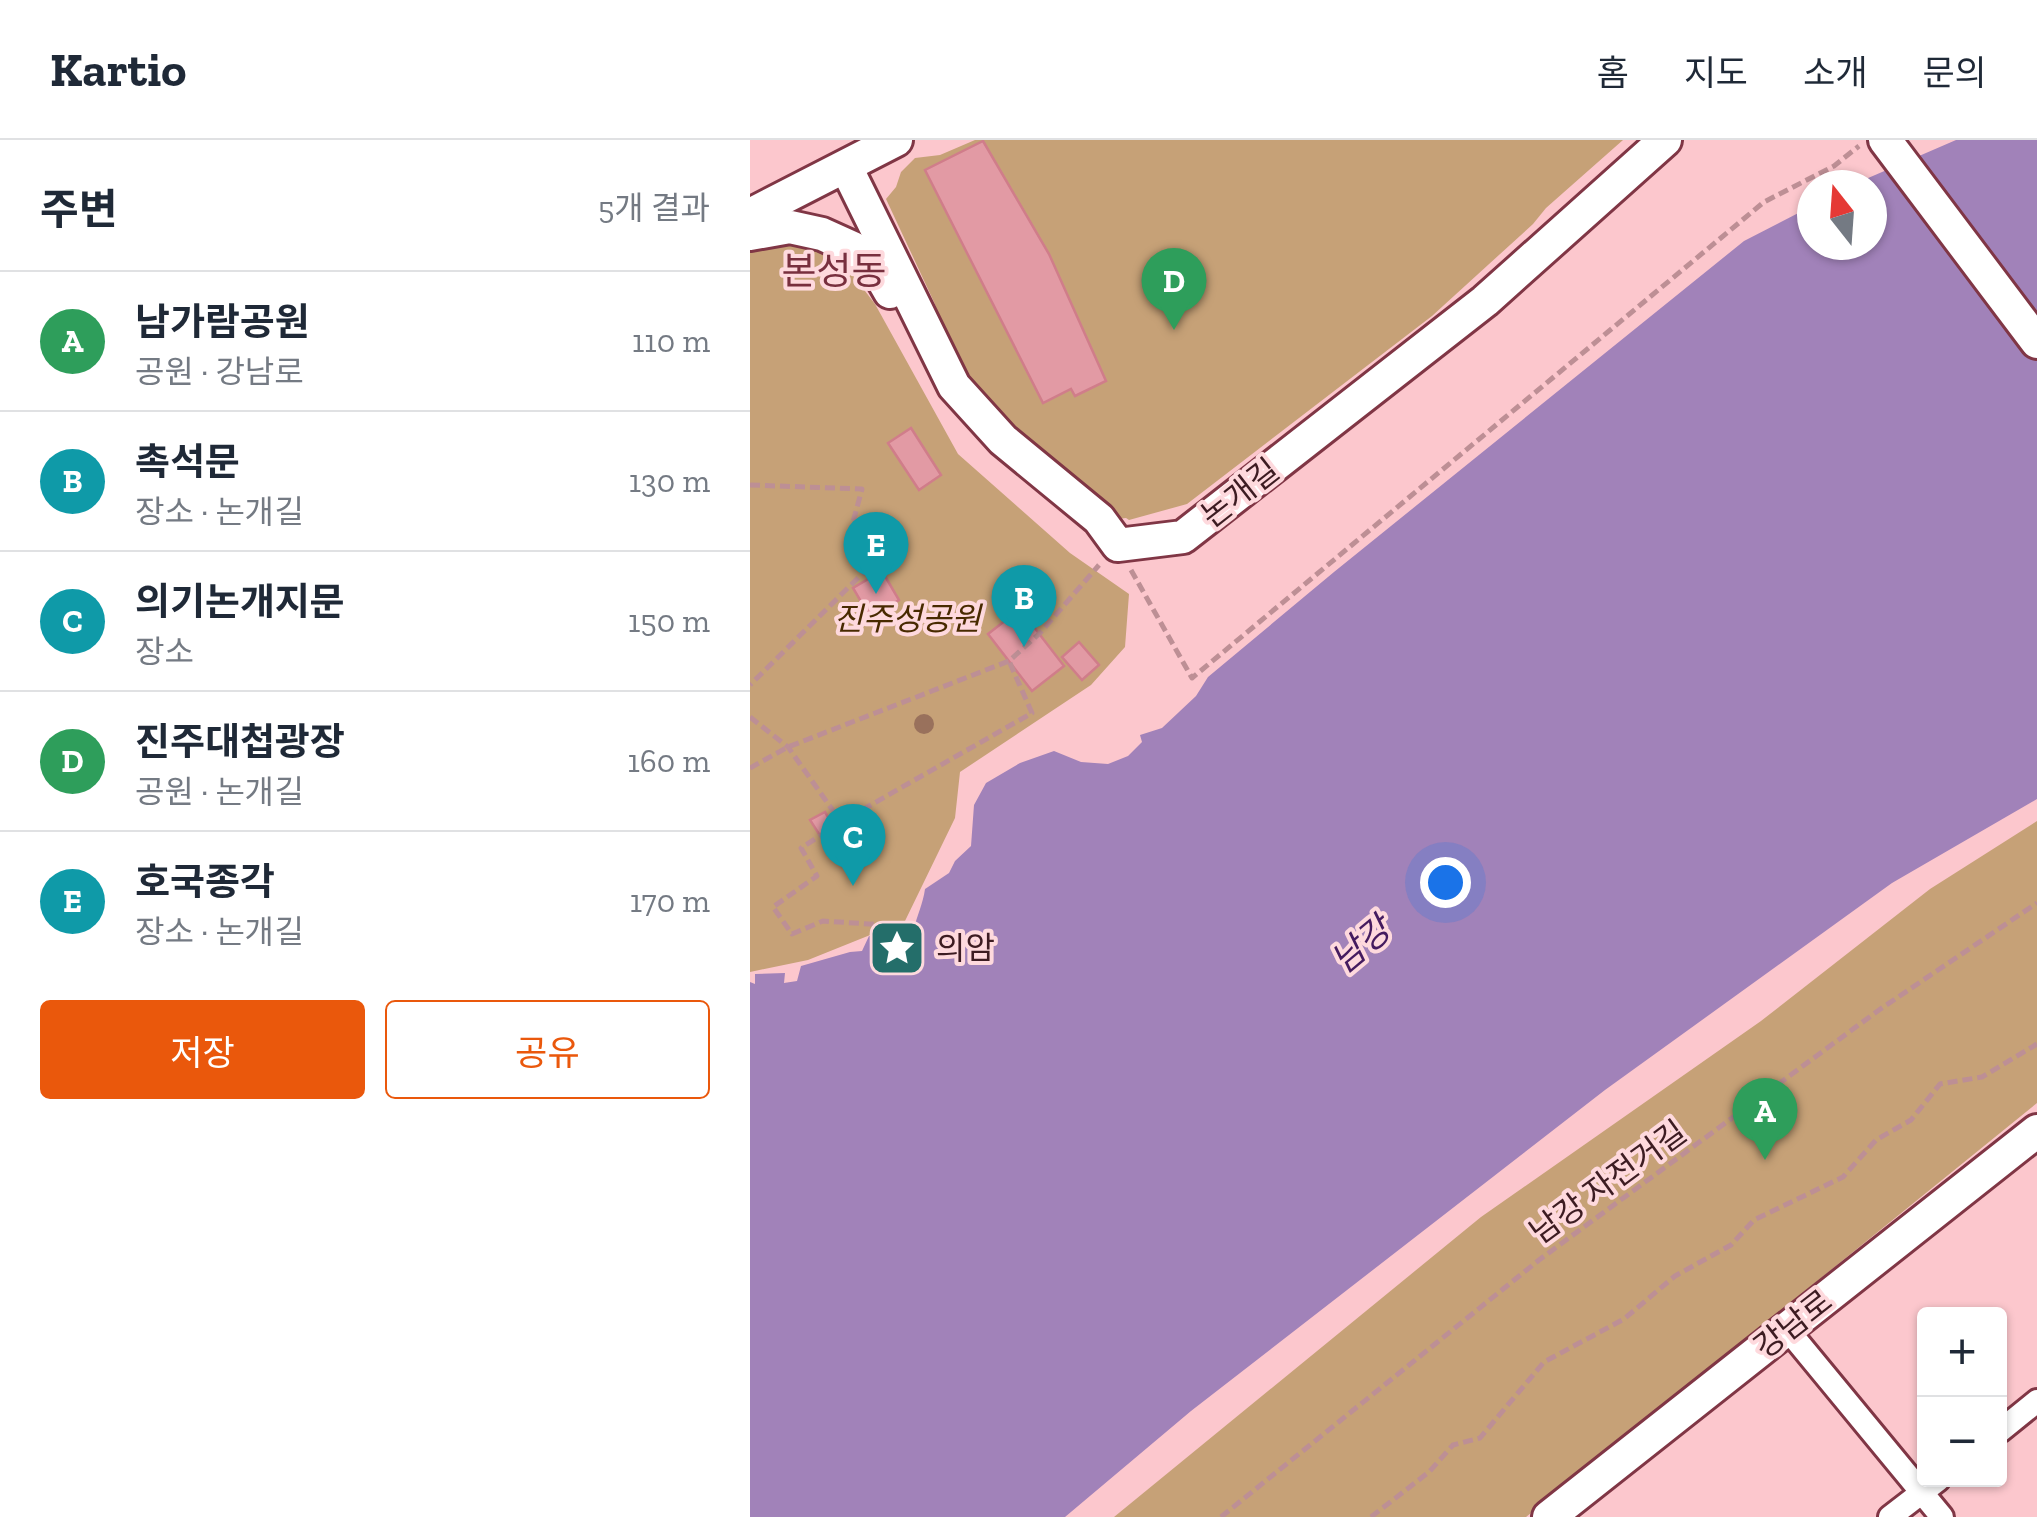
<!DOCTYPE html>
<html lang="ko">
<head>
<meta charset="utf-8">
<style>
	body { margin:0; font-family:"Zilla Slab","Noto Sans KR",serif; background:#f6f6f7; color:#1f2937 }
	.controls { position:absolute; right:30px; bottom:30px; display:grid; overflow:hidden; border-radius:10px; box-shadow:0 2px 8px #0004 }
	.controls button { width:90px; height:90px; display:grid; place-items:center; padding:0; border:0; border-bottom:2px solid #e0e1e3; background:#fff; color:#1f2937; font:50px sans-serif }
	.compass { position:absolute; left:1047px; top:30px; width:90px; height:90px; border-radius:50%; background:#fff; box-shadow:0 2px 8px #0004; rotate:343deg }
	.you { position:absolute; left:695px; top:742px; width:35px; height:35px; margin:-25px; border:8px solid #fff; border-radius:50%; background:#1a73e8; box-shadow:0 0 0 15px #1a73e833 }
	.badge { display:grid; place-items:center; width:65px; height:65px; border-radius:50%; background:#ea580c; color:#fff; font-size:32px; font-weight:700 }
	.pin { position:absolute; translate:-50% -82px; filter:drop-shadow(0 2px 5px #0008) }
	.pin::after { content:''; position:absolute; top:52px; width:35px; height:30px; background:inherit; clip-path:polygon(0 0,100% 0,50% 100%) }
	.list { margin:0; padding:0; list-style:none }
	h2 { display:flex; justify-content:space-between; align-items:center; height:130px; margin:0; padding:0 40px; font-size:42px }
	h2 small { font-size:32px; font-weight:400; color:#747a83 }
	.list li { display:grid; grid-template-columns:65px 1fr auto; gap:30px; align-items:center; box-sizing:border-box; height:140px; padding:0 40px; border-top:2px solid #e0e1e3 }
	.list b { display:block; font-size:38px; white-space:nowrap }
	.list p { margin:0; font-size:32px; white-space:nowrap; color:#747a83 }
	.list em { font-size:32px; font-style:normal; color:#747a83 }
	.actions { display:flex; gap:20px; padding:30px 40px }
	.actions a { flex:1; padding:22px 0; border:2px solid #ea580c; border-radius:10px; text-align:center; font-size:35px; color:#ea580c }
	.actions .main { background:#ea580c; color:#fff }
	.map { position:relative; flex:none; width:1287px; height:1377px; overflow:hidden }
	header { display:flex; align-items:center; gap:60px; box-sizing:border-box; height:140px; padding:0 50px; background:#fff; border-bottom:2px solid #e0e1e3 }
	header strong { font-size:48px }
	nav { display:flex; gap:55px; margin-inline-start:auto; font-size:35px }
	main { display:flex }
	aside { flex:1; background:#fff }
	.map>svg:first-child { display:block }
</style>
</head>
<body>
<header>
<strong>Kartio</strong>
<nav><a>홈</a><a>지도</a><a>소개</a><a>문의</a></nav>
</header>
<main>
<aside>
<h2>주변<small>5개 결과</small></h2>
<ul class="list">
<li><span class="badge" style="background:#2e9e5b">A</span><div><b>남가람공원</b><p>공원 · 강남로</p></div><em>110 m</em></li>
<li><span class="badge" style="background:#0f9aa8">B</span><div><b>촉석문</b><p>장소 · 논개길</p></div><em>130 m</em></li>
<li><span class="badge" style="background:#0f9aa8">C</span><div><b>의기논개지문</b><p>장소</p></div><em>150 m</em></li>
<li><span class="badge" style="background:#2e9e5b">D</span><div><b>진주대첩광장</b><p>공원 · 논개길</p></div><em>160 m</em></li>
<li><span class="badge" style="background:#0f9aa8">E</span><div><b>호국종각</b><p>장소 · 논개길</p></div><em>170 m</em></li>
</ul>
<div class="actions"><a class="main">저장</a><a>공유</a></div>
</aside>
<div class="map">
<svg width="1287" height="1377" viewBox="0 0 1287 1377">
	<rect width="100%" height="100%" fill="#fcc7cd"/>
	<g fill="#c6a177">
		<polygon points="225,0 873,0 796,68 783,84 682,176 437,364 379,380 376,378 368,379 214,243 184,162 136,59 146,47 151,32 165,18 190,15"/>
		<polygon points="11,99 82,108 125,164 208,314 320,413 379,454 375,507 341,545 210,632 205,678 155,781 58,820 0,832 0,103"/>
		<polygon points="1287,681 1287,963 776,1377 364,1377 731,1077 1011,881 1180,749"/>
	</g>
	<path fill="#a182b9" d="M 1206,0 L 1287,0 L 1287,659 L 1142,743 L 855,950 L 441,1271 L 315,1377 L 0,1377 L 0,842 L 5,844 L 5,834 L 35,833 L 34,843 L 47,841 L 51,826 L 100,812 L 112,811 L 119,796 C 134,799 150,798 164,789 C 167,775 173,764 175,749 L 199,733 L 205,721 L 221,706 L 224,665 L 236,643 L 270,623 L 304,611 L 331,622 L 358,624 L 378,616 L 392,602 L 390,595 L 412,588 L 446,556 L 458,537 L 584,432 L 994,101 L 1062,66 L 1062,105 L 1122,105 L 1122,45 L 1102,45 Z"/>
	<g fill="#e29aa4" stroke="#d07d8a" stroke-width="2.5">
		<polygon points="233,1 299,114 356,241 325,256 321,249 293,263 175,30"/>
		<polygon points="161,288 191,335 169,350 138,303"/>
		<polygon points="132,431 149,460 120,477 103,448"/>
		<polygon points="270,469 314,526 282,551 238,494"/>
		<polygon points="329,502 349,525 332,540 312,517"/>
		<polygon points="75,672 92,701 78,708 60,680"/>
	</g>
	<g fill="none" stroke-linecap="round" stroke-linejoin="round">
		<g stroke="#803645" stroke-width="28">
			<g id="street">
				<polyline points="1037,1189 1192,1377"/>
				<polyline points="1250,1291 1287,1261"/>
				<polyline points="1140,1377 1188,1340"/>
			</g>
		</g>
		<g stroke="#803645" stroke-width="38">
			<g id="secondary">
				<polyline points="1135,0 1287,202"/>
				<polyline points="96,27 204,246 253,300 349,379 368,405 433,397 735,161 915,0"/>
				<polyline points="0,75 146,0"/>
				<polyline points="0,94 40,87 72,94 103,108 125,126 140,152"/>
				<polyline points="799,1377 1287,991"/>
			</g>
		</g>
		<g stroke="#bd8f95" stroke-width="5" stroke-dasharray="10 5" stroke-linecap="butt">
			<polyline points="0,345 112,349 97,404 114,432 0,545"/>
			<polyline points="381,430 442,538 1014,62 1084,26 1109,6"/>
			<polyline points="0,577 38,607 91,682 282,573 259,521"/>
			<polyline points="0,628 38,607 259,521 290,493 349,425"/>
			<polyline points="90,683 51,708 67,736 23,767 42,794 73,781 135,785"/>
			<polyline points="471,1377 789,1120 1129,870 1287,763"/>
			<polyline points="621,1377 679,1332 703,1305 730,1298 794,1222 874,1179 925,1136 981,1105 1004,1080 1093,1037 1126,1000 1161,980 1190,944 1232,937 1287,904"/>
		</g>
		<use href="#street" stroke="#fff" stroke-width="22"/>
		<use href="#secondary" stroke="#fff" stroke-width="32"/>
	</g>
	<circle fill="#99715c" cx="174" cy="584" r="10"/>
	<defs>
		<g id="sight-square" transform="scale(2.875)"><rect x="-9" y="-9" width="18" height="18" rx="4" fill="#246e6a" stroke="#fed9dd"/><path d="M0-6L1.8-2.2L6-1.7L2.9 1.2L3.7 5.4L0 3.3L-3.7 5.4L-2.9 1.2L-6-1.7L-1.8-2.2Z" fill="#fff"/></g>
	</defs>
	<g fill-rule="evenodd">
		<use href="#sight-square" x="147" y="808"/>
	</g>
	<g text-anchor="middle" dominant-baseline="central" stroke-width="8" stroke-linejoin="round" paint-order="stroke">
		<g font-size="32" fill="#3d1c22" stroke="#fed9dd">
			<text transform="translate(490 353) rotate(-38)">논개길</text>
			<text transform="translate(858 1042) rotate(-36)">남강 자전거길</text>
			<text transform="translate(1043 1184) rotate(-38)">강남로</text>
		</g>
		<g font-size="32" font-style="italic" fill="#482a00" stroke="#fed9dd">
			<text x="157" y="479">진주성공원</text>
		</g>
		<g font-size="32" fill="#3d1c22" stroke="#fed9dd" text-anchor="start">
			<text x="186" y="808">의암</text>
		</g>
		<g font-size="35" font-style="italic" fill="#451b5f" stroke="#fed9dd">
			<text transform="translate(611 805) rotate(-40)">남강</text>
		</g>
		<g font-size="38" fill="#782f3e" stroke="#fed9dd">
			<text x="84" y="131">본성동</text>
		</g>
	</g>
</svg>
<div class="controls">
<button>+</button>
<button>−</button>
</div>
<svg class="compass" viewBox="-18 -18 36 36"><path d="M0-13l5 13h-10z" fill="#e53935"/><path d="M0 13l5-13h-10z" fill="#747a83"/></svg>
<div class="you"></div>
<div class="pin badge" style="left:1015px;top:1020px;background:#2e9e5b">A</div>
<div class="pin badge" style="left:274px;top:507px;background:#0f9aa8">B</div>
<div class="pin badge" style="left:103px;top:746px;background:#0f9aa8">C</div>
<div class="pin badge" style="left:424px;top:190px;background:#2e9e5b">D</div>
<div class="pin badge" style="left:126px;top:454px;background:#0f9aa8">E</div>
</div>
</main>
</body>
</html>
